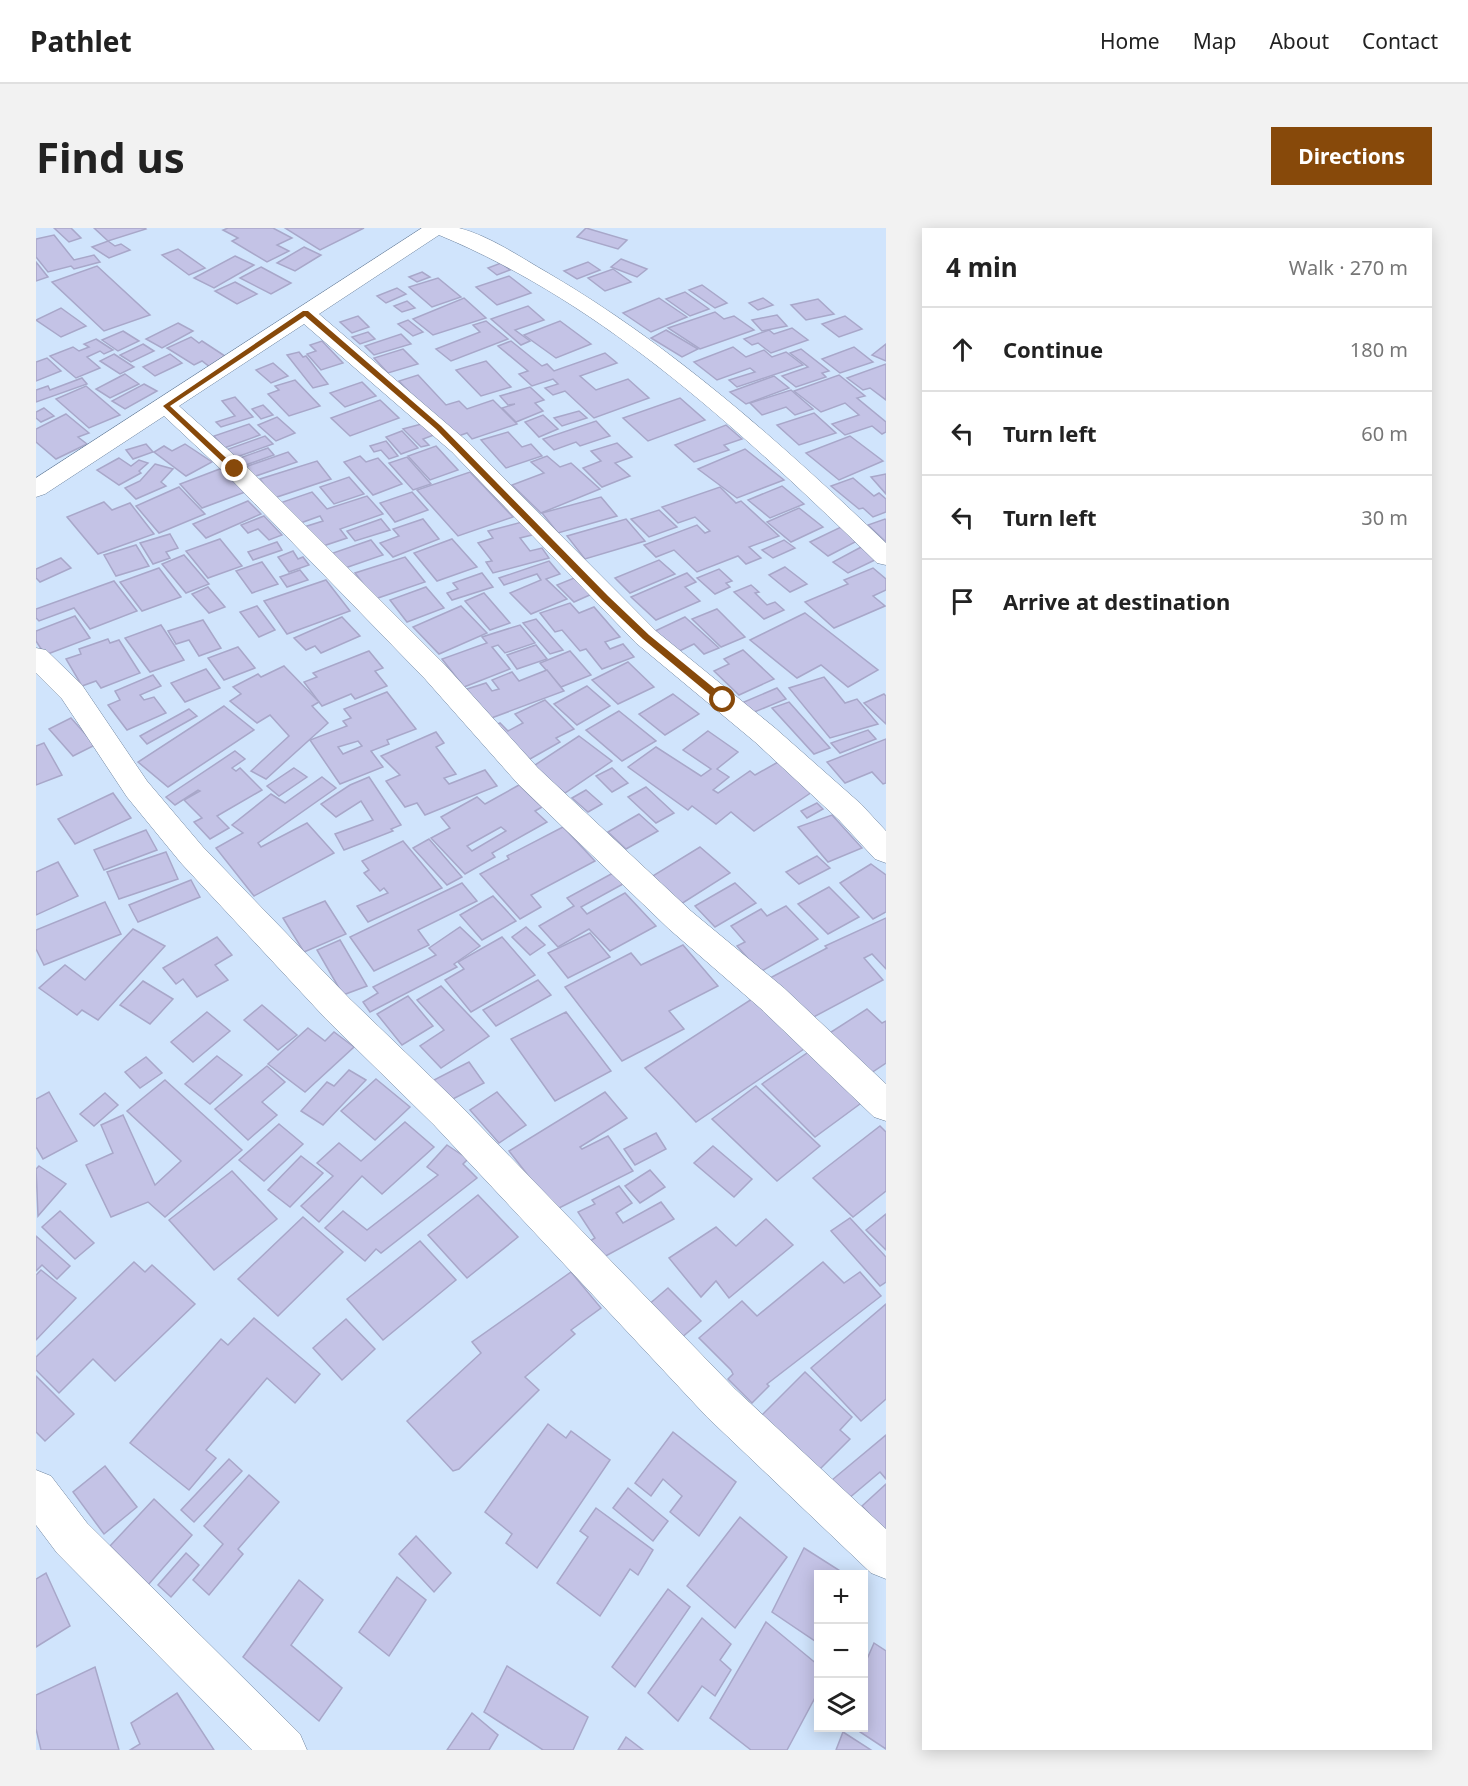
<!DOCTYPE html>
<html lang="en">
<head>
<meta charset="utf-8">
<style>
	body { margin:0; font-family:"Noto Sans",sans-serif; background:#f2f2f2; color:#222 }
	.controls { position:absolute; right:18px; bottom:18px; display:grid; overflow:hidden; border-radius:0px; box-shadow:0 3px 15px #0003 }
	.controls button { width:54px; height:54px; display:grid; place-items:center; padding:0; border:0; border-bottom:2px solid #e0e0e0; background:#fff; color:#222; font:30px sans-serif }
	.stop { position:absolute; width:18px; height:18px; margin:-14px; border:4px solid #87490a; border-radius:50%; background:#fff }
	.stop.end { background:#87490a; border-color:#fff; box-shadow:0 2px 6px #0008 }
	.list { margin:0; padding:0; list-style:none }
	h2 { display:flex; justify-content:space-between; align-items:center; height:78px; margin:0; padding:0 24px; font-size:26px }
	h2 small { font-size:20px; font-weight:400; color:#767676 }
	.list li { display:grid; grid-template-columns:39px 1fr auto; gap:18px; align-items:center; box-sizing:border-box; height:84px; padding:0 24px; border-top:2px solid #e0e0e0 }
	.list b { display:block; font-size:22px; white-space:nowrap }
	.list em { font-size:20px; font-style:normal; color:#767676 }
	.icon { flex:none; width:33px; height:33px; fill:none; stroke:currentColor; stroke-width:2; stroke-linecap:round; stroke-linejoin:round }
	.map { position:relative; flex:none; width:850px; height:1522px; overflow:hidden; border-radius:0px }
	header { display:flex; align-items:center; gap:36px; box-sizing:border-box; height:84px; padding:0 30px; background:#fff; border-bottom:2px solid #e0e0e0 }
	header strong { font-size:28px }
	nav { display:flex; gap:33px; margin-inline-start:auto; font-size:21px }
	.intro { display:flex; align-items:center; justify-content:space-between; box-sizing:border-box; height:144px; padding:0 36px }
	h1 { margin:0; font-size:42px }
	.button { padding:15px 27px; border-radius:0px; background:#87490a; color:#fff; font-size:21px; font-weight:700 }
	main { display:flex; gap:36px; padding:0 36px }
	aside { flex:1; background:#fff; border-radius:0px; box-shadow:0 3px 15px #0003 }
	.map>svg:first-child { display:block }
</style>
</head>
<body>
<header>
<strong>Pathlet</strong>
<nav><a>Home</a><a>Map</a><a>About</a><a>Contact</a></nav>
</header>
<div class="intro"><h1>Find us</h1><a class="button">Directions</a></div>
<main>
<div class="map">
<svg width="850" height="1522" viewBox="0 0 850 1522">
	<rect width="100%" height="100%" fill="#d0e4fc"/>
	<g fill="#c4c3e6" stroke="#a8a7c9" stroke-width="1.5" fill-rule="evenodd">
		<polygon points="18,0 35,0 45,10 33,14"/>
		<polygon points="58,0 109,0 110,1 72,13"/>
		<polygon points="192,0 237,0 256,10 241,17 253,23 231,34 196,13 202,10 187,2"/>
		<polygon points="249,0 328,0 284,22"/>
		<polygon points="550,0 591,12 582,21 541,9"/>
		<polygon points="18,7 38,32 58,27 64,34 38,41 35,38 12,44 0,29 0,11"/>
		<polygon points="72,13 79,18 85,16 94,22 73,30 56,19"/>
		<polygon points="268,19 285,27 259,43 241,35"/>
		<polygon points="142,21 169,40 153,47 126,27"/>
		<polygon points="199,28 218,37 178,60 158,50"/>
		<polygon points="585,31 611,41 601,49 575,39"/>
		<polygon points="0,34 12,49 0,53"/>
		<polygon points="552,34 564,42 541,51 528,43"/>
		<polygon points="465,35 474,42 461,47 452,40"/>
		<polygon points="61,38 114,87 68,103 16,54"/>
		<polygon points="225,39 255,55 235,66 204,50"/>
		<polygon points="577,41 595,54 569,63 552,50"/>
		<polygon points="386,44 394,49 381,54 373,49"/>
		<polygon points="473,48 495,65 461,77 440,59"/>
		<polygon points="402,50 425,69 396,79 373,59"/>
		<polygon points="199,54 221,66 201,76 179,63"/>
		<polygon points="666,57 691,75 679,80 653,62"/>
		<polygon points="361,60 370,66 350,75 341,68"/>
		<polygon points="649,64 673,81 654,88 630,71"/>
		<polygon points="428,70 450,90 397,107 377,91"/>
		<polygon points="623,70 651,89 615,104 587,85"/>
		<polygon points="727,70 737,77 722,82 713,75"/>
		<polygon points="782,71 798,86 770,92 755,77"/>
		<polygon points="371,73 379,80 366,84 358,78"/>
		<polygon points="492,78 508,92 479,102 494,113 485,117 455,91"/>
		<polygon points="25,80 50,98 25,109 0,92"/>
		<polygon points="679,84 688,91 698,88 718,102 664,121 632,100"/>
		<polygon points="741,87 751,98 726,103 716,92"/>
		<polygon points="322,88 333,99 316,105 304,94"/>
		<polygon points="809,88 826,101 803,109 786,96"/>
		<polygon points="372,92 387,104 377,108 362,96"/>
		<polygon points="450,93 472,111 415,133 400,121 444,104 437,97"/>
		<polygon points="524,93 555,116 520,130 488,107"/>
		<polygon points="142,95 157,103 126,120 110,111"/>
		<polygon points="756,100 772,112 735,125 722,115 716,117 708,111 733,102 738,106"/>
		<polygon points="630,102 662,121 646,129 615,110"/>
		<polygon points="87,103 103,113 82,123 66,112"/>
		<polygon points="332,104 339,111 324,116 316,109"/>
		<polygon points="365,106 375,116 338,127 329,118"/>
		<polygon points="155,109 163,115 166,113 192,130 174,139 166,133 158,137 131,120"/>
		<polygon points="60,111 77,122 68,126 64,123 51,129 64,140 40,150 14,128 37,119 43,123 53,119 48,116"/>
		<polygon points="286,113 307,135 285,142 271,126 280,123 274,117"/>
		<polygon points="475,113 506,138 511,136 518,143 569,125 581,135 544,148 560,162 592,151 613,170 558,190 529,163 517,167 509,160 522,156 517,151 496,158 483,146 492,143 462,118"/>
		<polygon points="107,116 118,123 95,134 84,127"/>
		<polygon points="850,116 850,133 836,127"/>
		<polygon points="697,119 710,129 728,122 736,129 750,124 767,137 701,159 693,152 719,144 714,140 681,152 658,134"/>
		<polygon points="818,119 837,134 804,145 786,131"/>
		<polygon points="367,121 382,136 352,145 338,130"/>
		<polygon points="765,121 793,143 786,145 790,149 760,159 746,148 772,139 754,125"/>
		<polygon points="263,124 267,129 270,128 292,156 277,160 251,127"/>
		<polygon points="78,126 98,139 84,146 64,133"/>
		<polygon points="134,126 146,135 119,148 107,139"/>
		<polygon points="11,130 25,143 0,153 0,134"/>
		<polygon points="450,133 475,159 445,168 420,142"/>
		<polygon points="237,135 252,148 235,155 220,142"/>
		<polygon points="850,136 850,172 834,160 827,162 811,150"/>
		<polygon points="89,146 103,156 74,170 60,161"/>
		<polygon points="382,147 410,177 423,173 431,181 457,172 481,196 436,211 431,205 417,210 363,153"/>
		<polygon points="803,147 829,168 821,170 850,194 850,204 846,206 836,198 809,207 796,196 823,187 809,175 785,184 758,163"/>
		<polygon points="738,148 753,160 710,176 694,164"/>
		<polygon points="46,150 51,156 0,174 0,162 12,158 14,162"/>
		<polygon points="259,152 284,178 253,188 232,166 243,162 239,158"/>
		<polygon points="326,154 340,168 309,179 294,165"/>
		<polygon points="108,156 121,163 89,181 76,173"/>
		<polygon points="50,158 84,187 53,200 20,171"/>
		<polygon points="494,159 508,172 499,175 507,183 480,194 466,180 479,176 472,177 464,168"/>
		<polygon points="755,162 777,181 759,187 750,179 726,187 714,175"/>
		<polygon points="199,169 217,189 185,199 180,194 199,188 186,173"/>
		<polygon points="644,170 669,192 612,213 587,190"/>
		<polygon points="344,172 363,190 314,208 295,190"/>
		<polygon points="227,177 237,187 225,191 216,181"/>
		<polygon points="8,180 18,188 5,194 0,190 0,184"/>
		<polygon points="543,183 551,190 526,198 518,190"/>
		<polygon points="778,185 800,205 763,217 741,197"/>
		<polygon points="30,186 53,205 42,209 51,216 20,231 0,214 0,201"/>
		<polygon points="507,187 522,201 503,209 489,194"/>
		<polygon points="241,189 259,205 240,213 222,197"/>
		<polygon points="560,193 574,208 544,218 540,214 518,222 507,211"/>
		<polygon points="389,195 403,205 387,211 393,217 385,219 367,201"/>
		<polygon points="213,196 224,207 188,220 178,208"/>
		<polygon points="690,197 706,211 688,217 693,222 658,234 639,217"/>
		<polygon points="366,203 382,220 365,226 350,209"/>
		<polygon points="472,204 486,219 495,216 506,228 470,240 445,212"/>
		<polygon points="229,208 237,216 198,230 190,222"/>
		<polygon points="814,208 847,233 803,252 770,225"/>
		<polygon points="350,213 362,228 353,231 345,222 338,224 334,218"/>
		<polygon points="581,215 596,229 579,235 594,248 566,259 547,240 565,233 555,223"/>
		<polygon points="110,216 117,224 97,231 90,222"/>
		<polygon points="149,216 176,234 150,248 118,224 128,218 136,223"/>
		<polygon points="400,218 422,242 394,252 372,228"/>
		<polygon points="232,220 238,227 207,238 201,231"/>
		<polygon points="709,221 748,252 701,270 662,241"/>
		<polygon points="252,224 261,234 217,249 209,239"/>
		<polygon points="324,228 330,234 342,230 366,256 337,267 308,234"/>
		<polygon points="511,228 524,239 535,235 564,261 505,285 476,257 508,245 495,234"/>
		<polygon points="371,229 395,256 377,262 353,235"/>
		<polygon points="83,230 95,238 103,232 112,235 103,243 105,245 83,257 61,242"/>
		<polygon points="281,233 295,251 238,270 224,251"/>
		<polygon points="119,236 137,241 125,254 130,258 100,271 89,260 104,253"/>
		<polygon points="189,239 212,263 166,280 144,256"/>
		<polygon points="434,244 477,289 422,308 381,262"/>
		<polygon points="850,246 850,266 835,249"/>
		<polygon points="313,249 328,266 298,276 284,259"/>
		<polygon points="817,250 838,268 843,265 850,271 850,284 837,289 827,280 823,281 795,258"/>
		<polygon points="746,258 768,276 734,290 712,272"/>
		<polygon points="143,259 169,286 123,305 100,278"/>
		<polygon points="684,259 700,275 705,273 743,308 713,319 725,330 710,336 702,328 661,344 638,322 620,329 608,317 661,297 669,305 674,303 659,289 642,295 626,279"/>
		<polygon points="276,264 291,281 331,268 347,286 304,301 311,310 284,319 268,299 287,293 284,288 259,297 241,276"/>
		<polygon points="376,264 392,282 359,294 344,275"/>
		<polygon points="565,269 581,288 522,305 506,285"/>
		<polygon points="212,273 225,286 170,310 157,296"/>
		<polygon points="68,274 76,282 94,275 118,306 62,326 31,289"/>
		<polygon points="763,280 787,299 755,314 731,294"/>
		<polygon points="623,282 641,299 613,309 595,291"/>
		<polygon points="228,288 246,307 233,312 222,301 212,305 205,297"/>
		<polygon points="345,291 354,302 319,313 311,303"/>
		<polygon points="387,291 403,311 357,329 344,315 363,308 357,301"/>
		<polygon points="590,291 609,313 549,331 531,308"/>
		<polygon points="849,291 850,292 850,314 832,297"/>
		<polygon points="486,294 496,307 484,310 494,323 506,320 513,330 457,345 450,334 456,333 442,315 457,310 452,303"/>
		<polygon points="807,298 825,311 792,328 774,314"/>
		<polygon points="134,306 142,320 130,324 134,330 117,336 104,315"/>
		<polygon points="184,311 206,338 172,350 150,323"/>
		<polygon points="416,311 441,339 401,353 378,325"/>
		<polygon points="335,312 347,327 309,340 297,325"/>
		<polygon points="748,312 759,320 737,330 726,322"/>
		<polygon points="241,314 246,322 217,332 212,324"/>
		<polygon points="100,317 113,338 80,348 68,327"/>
		<polygon points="829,317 845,329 812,345 797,334"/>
		<polygon points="257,323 262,331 267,329 273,337 253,344 242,329"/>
		<polygon points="148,327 173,356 150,365 126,336"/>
		<polygon points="369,329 389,354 339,371 319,345"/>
		<polygon points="25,330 35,340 4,354 0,350 0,341"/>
		<polygon points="623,332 639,346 594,365 579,350"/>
		<polygon points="513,333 524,346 510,351 531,371 495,386 474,365 505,352 501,346 468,357 463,350"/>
		<polygon points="226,334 242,356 216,365 200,343"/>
		<polygon points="749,339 771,356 754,364 733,347"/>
		<polygon points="123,340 145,369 106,383 84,354"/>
		<polygon points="837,340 850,351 850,362 837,368 849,378 798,400 769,374 812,356 808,352"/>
		<polygon points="683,341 696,353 690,355 694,359 679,366 661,350"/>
		<polygon points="264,342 272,352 251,359 244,349"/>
		<polygon points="446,345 457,359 416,372 411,365 422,361 417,355"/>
		<polygon points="651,345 660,354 649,359 664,373 620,392 595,369"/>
		<polygon points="538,350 556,366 538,374 521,357"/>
		<polygon points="290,352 314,383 251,406 228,373"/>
		<polygon points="78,353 101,383 54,401 38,380 3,393 0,390 0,381"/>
		<polygon points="715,357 723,364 719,365 731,377 739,374 748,382 728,391 698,364"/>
		<polygon points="172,359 189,379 173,385 156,366"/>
		<polygon points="390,359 408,380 371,394 354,372"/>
		<polygon points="448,365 474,395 454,402 429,373"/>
		<polygon points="534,375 543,385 558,379 584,409 569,414 574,421 587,416 598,429 566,441 550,421 544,423 526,402 519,404 504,385"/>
		<polygon points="221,378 239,402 223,409 204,384"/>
		<polygon points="425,378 451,405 403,426 377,399"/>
		<polygon points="681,381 709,409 685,419 656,391"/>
		<polygon points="769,385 842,442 812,459 785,437 761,450 714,412"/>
		<polygon points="39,388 54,410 9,427 0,413 0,403"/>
		<polygon points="306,389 324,408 285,425 279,418 270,422 258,410"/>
		<polygon points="649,389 683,420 668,426 658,416 637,426 619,403"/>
		<polygon points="500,391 527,422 514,426 487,395"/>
		<polygon points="167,392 185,420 163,428 153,412 140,416 132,403"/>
		<polygon points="125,397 148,432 114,444 89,410"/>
		<polygon points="484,397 499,415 469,425 462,417 456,419 474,441 428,459 406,431 451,415 446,409"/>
		<polygon points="72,411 74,415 83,412 104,445 65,460 60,453 46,458 30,431 45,426 43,421"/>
		<polygon points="500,417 511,431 481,441 471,427"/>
		<polygon points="202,419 219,440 188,452 172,430"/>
		<polygon points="707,422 738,451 703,467 678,443 693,436 688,431"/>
		<polygon points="333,423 347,440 339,443 351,458 319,471 315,466 286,478 268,454 281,449 277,445"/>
		<polygon points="534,423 555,447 525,459 504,435"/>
		<polygon points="592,434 618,459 582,476 556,452"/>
		<polygon points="248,438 283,474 276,478 292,495 230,551 215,543 253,508 234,487 221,495 194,473 205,466 197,459 222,446 225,449"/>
		<polygon points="170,441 184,460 149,474 135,455"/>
		<polygon points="511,442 528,463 450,492 428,462 450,455 456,463 463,461 456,452 476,444 483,453"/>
		<polygon points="117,447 125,458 104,467 108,472 118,469 130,485 91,502 72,477 84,472 79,463"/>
		<polygon points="788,449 809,475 821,471 842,496 794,510 753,460"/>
		<polygon points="551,458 574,478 541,497 518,476"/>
		<polygon points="741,460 750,471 711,487 701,477"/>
		<path d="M 351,464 L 380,501 L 351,512 L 353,516 L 335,523 L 347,539 L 304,556 L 274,512 L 311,498 L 307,493 L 315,490 L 308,481 ZM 322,513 L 326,518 L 307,526 L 302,519 Z"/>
		<polygon points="637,466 663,486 629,507 603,486"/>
		<polygon points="848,466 850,468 850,496 828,475"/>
		<polygon points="509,472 538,501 520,510 524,514 494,531 478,516 451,501 464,495 472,503 487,495 479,486"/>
		<polygon points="753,474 794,520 778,526 736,480"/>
		<polygon points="188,478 218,502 132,559 102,534"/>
		<polygon points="153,481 161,488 111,516 104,508"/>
		<polygon points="583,483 620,513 586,533 550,502"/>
		<polygon points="35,490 59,517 37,528 13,501"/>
		<polygon points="832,502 840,511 804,525 795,515"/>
		<polygon points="672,503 702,524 681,541 693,549 677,562 682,565 714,543 719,547 742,534 776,564 718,603 695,584 680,596 656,578 652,582 592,539 620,519 665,548 675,541 647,522"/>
		<polygon points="400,504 408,515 400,519 420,546 408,550 413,556 449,542 461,558 389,587 381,575 369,579 350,553 364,547 345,528"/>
		<polygon points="543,508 576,533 529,565 496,539"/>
		<polygon points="850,511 850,555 847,556 836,544 809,555 791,534"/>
		<polygon points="8,515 26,547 0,557 0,518"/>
		<polygon points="199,523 209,531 196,540 200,543 204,540 226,562 181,588 193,600 174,611 158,594 166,590 148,572 164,563 162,562 139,577 130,569"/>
		<polygon points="258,540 271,549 243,568 231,558"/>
		<polygon points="576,540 592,555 576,564 560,548"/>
		<polygon points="286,549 300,560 222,615 225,619 271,595 298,625 218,668 180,620 207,605 196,597 235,566 249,575"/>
		<polygon points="333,549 365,597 355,601 357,603 308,622 299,606 337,592 325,573 300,589 285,576 314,557"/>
		<path d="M 483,557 L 506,579 L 499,583 L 511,594 L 456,625 L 459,629 L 429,646 L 395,610 L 414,600 L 405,589 L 441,569 L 449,576 ZM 465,599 L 470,603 L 436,623 L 431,618 Z"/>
		<polygon points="610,559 638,585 620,595 592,569"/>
		<polygon points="550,562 566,576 552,584 536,570"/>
		<polygon points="77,565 95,590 39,616 22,591"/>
		<polygon points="781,575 787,581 771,590 765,583"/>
		<polygon points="603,586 622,603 590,621 572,604"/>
		<polygon points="796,587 826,620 792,634 762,599"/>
		<polygon points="527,599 559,633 495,667 505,679 484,691 444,646 473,631 471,628"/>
		<polygon points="110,602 121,622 68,642 58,622"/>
		<polygon points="393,611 426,649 411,657 377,620"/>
		<polygon points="367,613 406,660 332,694 321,678 352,665 348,660 344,663 328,645 333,642 326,633"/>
		<polygon points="664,619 694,645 645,676 615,649"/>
		<polygon points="130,624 142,651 83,671 71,644"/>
		<polygon points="781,628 794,640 763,656 750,644"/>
		<polygon points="22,634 42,668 0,687 0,644"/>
		<polygon points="835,636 850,647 850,684 837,691 804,655"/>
		<polygon points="577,645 587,656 545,679 551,686 589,665 620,698 574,723 553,701 522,719 503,698 538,678 531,670"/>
		<polygon points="155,652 164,669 102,694 93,677"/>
		<polygon points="426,655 441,673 382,702 393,717 338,743 314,709"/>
		<polygon points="699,655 720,675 679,699 659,678"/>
		<polygon points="793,659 823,689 792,706 762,676"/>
		<polygon points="457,668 480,693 446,712 424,687"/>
		<polygon points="289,673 310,706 268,724 247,690"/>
		<polygon points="69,674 85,706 8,737 0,721 0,702"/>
		<polygon points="750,678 782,711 724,744 701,718 709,714 695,698 725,681 731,688"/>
		<polygon points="850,690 850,741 836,726 828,730 847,752 772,792 734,750 791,720 789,718"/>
		<polygon points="424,699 444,718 418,736 421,739 334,784 327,774 342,765 337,759 400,727 393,720"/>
		<polygon points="490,699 509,717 494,727 476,709"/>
		<polygon points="97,701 129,718 62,792 46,782 41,787 3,760 29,737 49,752"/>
		<polygon points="554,705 574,729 532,750 512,725"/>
		<polygon points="181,709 196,727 179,737 192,752 161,769 147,751 140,756 127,740"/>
		<polygon points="466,709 499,747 435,784 409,752 428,741 422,734"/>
		<polygon points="304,712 331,758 307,767 281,722"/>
		<polygon points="647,717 682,758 633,783 648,801 586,833 529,759 595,725 605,737"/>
		<polygon points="502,752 515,767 460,798 447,782"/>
		<polygon points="107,753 137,771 114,796 84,777"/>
		<polygon points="405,758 453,808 405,840 384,818 408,802 381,772"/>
		<polygon points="372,768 397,798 366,817 341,786"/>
		<polygon points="719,769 771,819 660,894 609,840"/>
		<polygon points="226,777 261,807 242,822 208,792"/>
		<polygon points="831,781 846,795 850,793 850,835 829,849 789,808"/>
		<polygon points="171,784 194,803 157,834 135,814"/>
		<polygon points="530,784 575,843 519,873 475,811"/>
		<polygon points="272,800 289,813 298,804 318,819 269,864 232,836"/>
		<polygon points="774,823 828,873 779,909 726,856"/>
		<polygon points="181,828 206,847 174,876 149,856"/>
		<polygon points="110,829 126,845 104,860 89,844"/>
		<polygon points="433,834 448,855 413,873 398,852"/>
		<polygon points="231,838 249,854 226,874 241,887 212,912 179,881"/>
		<polygon points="313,842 330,852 287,897 265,883 291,854 298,858"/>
		<polygon points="340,851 374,879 339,912 305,883"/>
		<polygon points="129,852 206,922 129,989 112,974 75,989 50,937 77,925 65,897 87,887 119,957 145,933 91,883"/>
		<polygon points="720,858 784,918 741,953 676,891"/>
		<polygon points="13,864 41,913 7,931 0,919 0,871"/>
		<polygon points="461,864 490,897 463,915 434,882"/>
		<polygon points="569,864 591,890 544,919 546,921 572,908 597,943 519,982 473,923"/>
		<polygon points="69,865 82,877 58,898 44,886"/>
		<polygon points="369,894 398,919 346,966 326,948 283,994 265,978 297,948 281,935 303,915 325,933"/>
		<polygon points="243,896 267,916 228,953 203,932"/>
		<polygon points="844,898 850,904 850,963 817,989 777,950"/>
		<polygon points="620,905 630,921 599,937 588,921"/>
		<polygon points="411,917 432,931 427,936 441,950 345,1025 340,1021 329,1033 289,1000 307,983 331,1002 402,947 391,939"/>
		<polygon points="677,918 716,951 698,969 658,935"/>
		<polygon points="265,928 287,945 254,979 232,962"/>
		<polygon points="3,938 30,956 2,988 0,941"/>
		<polygon points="614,942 629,959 604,975 589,958"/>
		<polygon points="196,943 241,991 178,1042 133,992"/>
		<polygon points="583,958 596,975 580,985 587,995 625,974 638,991 566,1030 554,1013 559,1010 542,984 559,976 556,972"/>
		<polygon points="442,967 482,1009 431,1050 392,1007"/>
		<polygon points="24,983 58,1015 39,1031 6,999"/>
		<polygon points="850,986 850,1022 830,1002"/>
		<polygon points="267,989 307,1024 242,1088 202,1051"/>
		<polygon points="814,990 850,1029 850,1054 844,1058 795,1003"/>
		<polygon points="730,991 757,1017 693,1070 680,1053 665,1069 633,1030 680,999 700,1018"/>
		<polygon points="0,1008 34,1038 21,1051 6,1037 0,1043"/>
		<polygon points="384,1013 420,1052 347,1112 311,1071"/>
		<polygon points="98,1034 109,1044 116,1037 159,1076 79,1153 57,1131 23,1165 0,1142 0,1129"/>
		<polygon points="787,1034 808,1055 824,1044 845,1068 731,1156 733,1158 716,1175 692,1151 697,1146 695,1142 663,1110 706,1073 721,1088"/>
		<polygon points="5,1042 40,1070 0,1112 0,1047"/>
		<polygon points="535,1044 565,1080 535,1102 539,1106 489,1149 503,1162 423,1241 417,1243 371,1193 445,1125 436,1114"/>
		<polygon points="632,1060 665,1093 644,1111 611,1078"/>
		<polygon points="850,1076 850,1171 825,1193 775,1140"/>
		<polygon points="218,1090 284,1146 259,1175 231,1150 170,1222 180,1230 153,1262 94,1215 185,1111 192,1117"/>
		<polygon points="310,1091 339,1121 306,1152 277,1120"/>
		<polygon points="769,1144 816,1189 804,1202 814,1211 777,1248 721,1192"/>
		<polygon points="0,1148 38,1186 9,1213 0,1204"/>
		<polygon points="512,1196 530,1210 535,1203 574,1232 501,1340 470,1315 476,1306 449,1284"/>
		<polygon points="637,1204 700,1254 663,1308 634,1284 646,1268 627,1251 615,1268 599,1255"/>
		<polygon points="850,1207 850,1251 844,1244 812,1271 796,1252"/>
		<polygon points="193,1231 206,1243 158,1294 145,1282"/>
		<polygon points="69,1238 101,1279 68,1306 37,1264"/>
		<polygon points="213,1247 243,1274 202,1321 207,1326 173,1367 157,1352 187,1316 168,1298"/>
		<polygon points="850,1256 850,1304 826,1278"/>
		<polygon points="592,1260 632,1293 617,1313 577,1280"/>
		<polygon points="118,1271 156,1307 112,1357 74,1318"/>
		<polygon points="560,1280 617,1322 602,1347 594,1341 564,1388 521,1355 552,1309 544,1303"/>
		<polygon points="704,1289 751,1329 699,1400 651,1358"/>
		<polygon points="380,1308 415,1345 398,1364 363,1326"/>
		<polygon points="768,1320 809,1346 782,1346 782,1415 736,1384"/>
		<polygon points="150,1325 163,1337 135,1369 122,1357"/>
		<polygon points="10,1345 34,1398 0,1419 0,1351"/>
		<polygon points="361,1349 390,1372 353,1428 323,1404"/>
		<polygon points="263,1352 287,1372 255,1417 306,1460 283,1493 207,1429"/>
		<polygon points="632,1361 654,1379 599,1459 576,1439"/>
		<polygon points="666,1390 695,1416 684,1432 695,1442 679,1468 666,1458 642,1493 612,1465"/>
		<polygon points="730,1394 782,1437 782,1464 751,1522 715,1522 674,1490"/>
		<polygon points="838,1415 850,1423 850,1521 818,1500 828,1500 828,1438"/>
		<polygon points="471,1438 552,1489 537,1522 507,1522 448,1484"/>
		<polygon points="59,1439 83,1522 5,1522 0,1501 0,1467"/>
		<polygon points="141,1465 178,1522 94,1522 104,1516 95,1495"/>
		<polygon points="436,1485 462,1507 453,1522 411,1522"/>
		<polygon points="807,1504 835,1522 800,1522"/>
		<polygon points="590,1509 607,1522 582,1522"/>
	</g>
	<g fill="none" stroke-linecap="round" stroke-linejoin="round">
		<g stroke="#6c829d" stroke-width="1">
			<g id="street">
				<path d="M 386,0 C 397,0 412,0 423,0 C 454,8 484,29 512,45 C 637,118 746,216 850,315 L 850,337 L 841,335 C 711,209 572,77 403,7 L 283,86 L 432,214 L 620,403 L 739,500 L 825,576 L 850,603 L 850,635 L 839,631 L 803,592 L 719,514 L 600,415 L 416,224 L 268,96 L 143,178 L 208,236 L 409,437 L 502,540 L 655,683 L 748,760 L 850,856 L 850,893 L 838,889 L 724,780 L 633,701 L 482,556 L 389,451 L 190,246 L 128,188 L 9,266 L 0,269 L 0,250 Z"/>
				<polygon points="0,420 10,422 46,457 111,553 167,619 314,771 422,875 699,1161 850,1301 850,1351 835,1345 671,1189 398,897 290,791 145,635 91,569 26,471 0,445"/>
				<polygon points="0,1242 15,1248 51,1295 264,1506 271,1522 216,1522 21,1325 0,1297"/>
			</g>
		</g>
		<use href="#street" fill="#fff" fill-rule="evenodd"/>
	</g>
	<polygon fill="#87490a" points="267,83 272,83 405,198 572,368 613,407 690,470 690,475 684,475 607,411 566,372 400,201 269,88 134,178 201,240 201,243 196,243 127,178"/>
</svg>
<div class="controls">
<button>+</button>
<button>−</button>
<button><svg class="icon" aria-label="layers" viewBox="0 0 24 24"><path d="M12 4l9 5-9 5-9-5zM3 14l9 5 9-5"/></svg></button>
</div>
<div class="stop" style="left:687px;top:472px"></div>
<div class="stop end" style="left:199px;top:241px"></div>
</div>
<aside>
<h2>4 min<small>Walk · 270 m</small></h2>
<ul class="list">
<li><svg class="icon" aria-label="ahead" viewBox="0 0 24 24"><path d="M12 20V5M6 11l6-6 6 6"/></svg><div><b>Continue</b></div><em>180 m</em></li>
<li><svg class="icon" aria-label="left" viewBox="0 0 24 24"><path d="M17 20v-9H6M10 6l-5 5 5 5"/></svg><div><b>Turn left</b></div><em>60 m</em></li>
<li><svg class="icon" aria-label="left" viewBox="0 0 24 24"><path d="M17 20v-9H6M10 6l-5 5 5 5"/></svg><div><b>Turn left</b></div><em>30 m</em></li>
<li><svg class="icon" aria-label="arrive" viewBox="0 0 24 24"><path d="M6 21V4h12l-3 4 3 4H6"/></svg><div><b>Arrive at destination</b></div></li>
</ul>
</aside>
</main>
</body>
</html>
